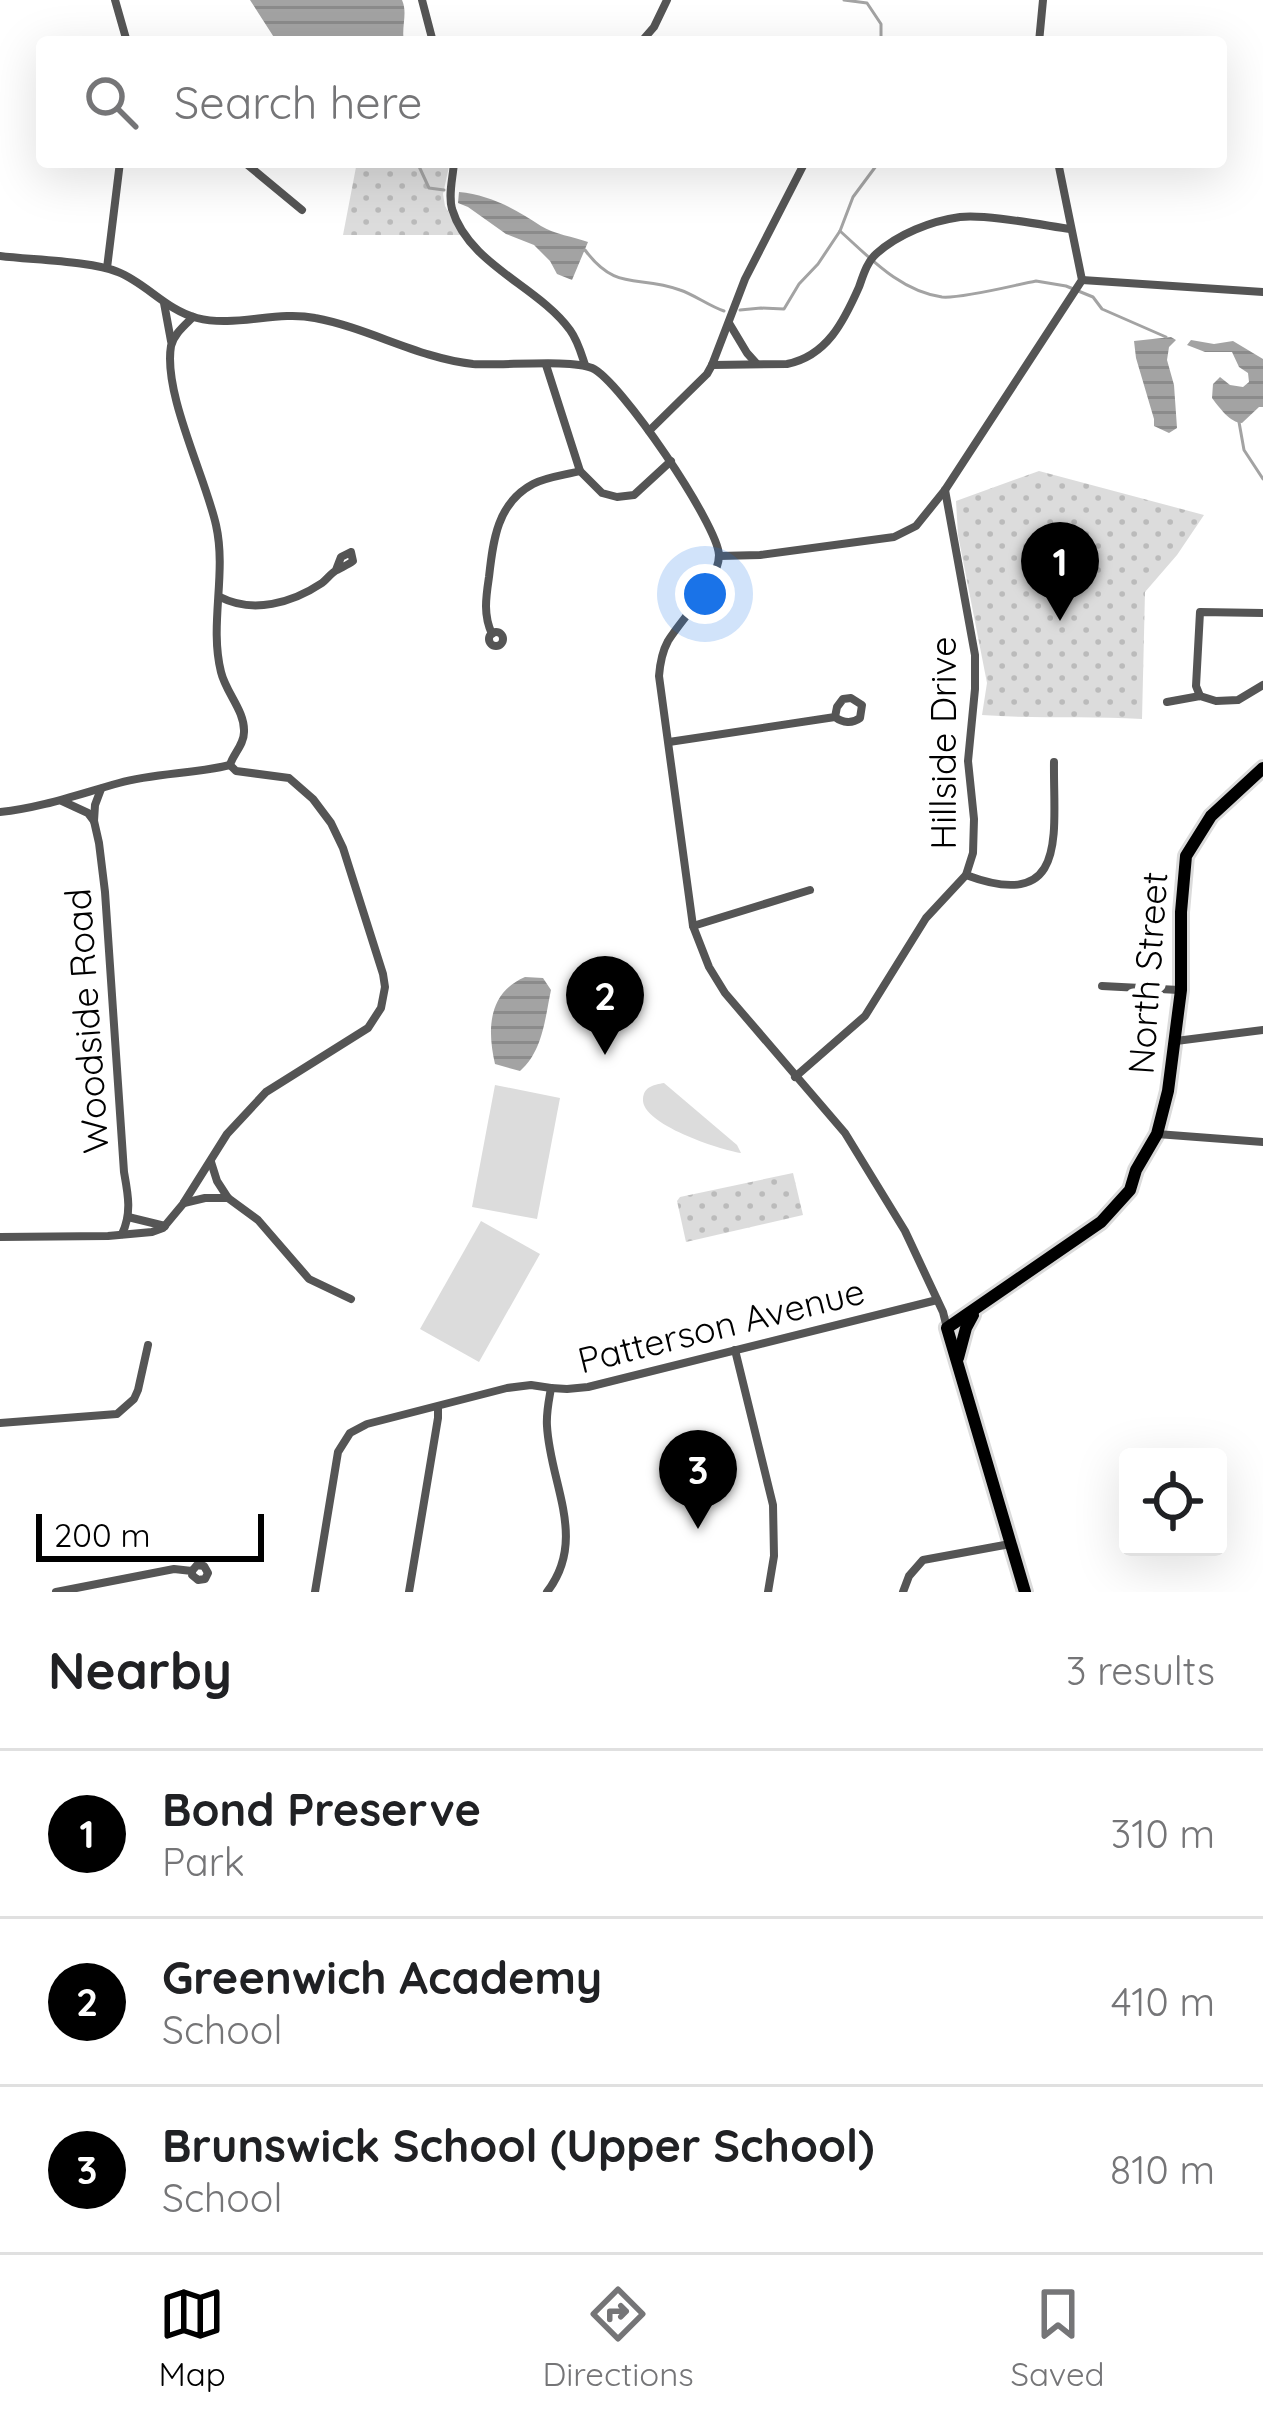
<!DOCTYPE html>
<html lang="en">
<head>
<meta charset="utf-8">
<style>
	body { margin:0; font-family:Quicksand,sans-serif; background:#f6f6f6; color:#202124 }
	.controls { position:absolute; right:36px; bottom:36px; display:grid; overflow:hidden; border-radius:12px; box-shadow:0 12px 48px #0002 }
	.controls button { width:108px; height:108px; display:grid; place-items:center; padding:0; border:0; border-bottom:3px solid #e0e0e0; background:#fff; color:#202124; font:60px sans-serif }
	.scale { position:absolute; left:36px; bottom:30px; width:228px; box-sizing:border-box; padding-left:12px; border:6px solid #000; border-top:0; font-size:33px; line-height:42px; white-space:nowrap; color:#000; -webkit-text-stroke:9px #fff; paint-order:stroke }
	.you { position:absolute; left:705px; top:594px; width:42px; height:42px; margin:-30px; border:9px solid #fff; border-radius:50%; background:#1a73e8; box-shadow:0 0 0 18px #1a73e833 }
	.badge { display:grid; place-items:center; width:78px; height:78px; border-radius:50%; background:#000; color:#fff; font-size:39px; font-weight:700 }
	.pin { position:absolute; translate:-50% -99px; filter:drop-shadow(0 3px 6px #0008) }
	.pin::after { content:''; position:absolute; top:63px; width:42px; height:36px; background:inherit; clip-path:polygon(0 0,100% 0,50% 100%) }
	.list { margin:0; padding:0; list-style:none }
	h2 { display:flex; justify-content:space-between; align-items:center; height:156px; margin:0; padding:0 48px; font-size:51px }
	h2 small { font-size:39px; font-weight:400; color:#757577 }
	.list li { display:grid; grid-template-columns:78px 1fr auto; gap:36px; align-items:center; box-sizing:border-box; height:168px; padding:0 48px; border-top:3px solid #e0e0e0 }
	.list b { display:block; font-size:45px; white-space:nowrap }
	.list p { margin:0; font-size:39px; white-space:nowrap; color:#757577 }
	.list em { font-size:39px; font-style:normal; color:#757577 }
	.icon { flex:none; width:66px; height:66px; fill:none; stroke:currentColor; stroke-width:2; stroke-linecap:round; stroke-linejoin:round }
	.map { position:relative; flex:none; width:1263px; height:1592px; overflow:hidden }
	.search { position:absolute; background:#fff; box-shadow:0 12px 48px #0002; left:36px; right:36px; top:36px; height:132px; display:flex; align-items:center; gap:30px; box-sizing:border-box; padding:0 42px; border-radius:12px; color:#757577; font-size:45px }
	.sheet { height:660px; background:#fff }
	nav { display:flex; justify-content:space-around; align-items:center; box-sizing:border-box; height:168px; border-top:3px solid #e0e0e0; background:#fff; font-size:33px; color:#757577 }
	nav a { display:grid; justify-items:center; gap:6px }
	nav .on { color:#000 }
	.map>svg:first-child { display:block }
</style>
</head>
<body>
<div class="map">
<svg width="1263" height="1592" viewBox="0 0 1263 1592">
	<defs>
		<pattern id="park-dots" width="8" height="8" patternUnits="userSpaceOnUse" patternTransform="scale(3)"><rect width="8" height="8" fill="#dcdcdc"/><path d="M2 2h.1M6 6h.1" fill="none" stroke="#bbb" stroke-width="1.8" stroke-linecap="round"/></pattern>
		<pattern id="water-rules" width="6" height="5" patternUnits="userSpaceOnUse" patternTransform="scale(3)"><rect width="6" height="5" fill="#a3a3a3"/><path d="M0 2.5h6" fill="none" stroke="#8b8b8b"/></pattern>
	</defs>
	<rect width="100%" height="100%" fill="#fff"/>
	<g fill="#dcdcdc">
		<path d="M 664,1083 L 737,1145 L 741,1153 C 720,1150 641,1124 643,1099 C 644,1086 654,1085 664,1083 Z"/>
		<polygon points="495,1085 560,1098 537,1219 472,1207"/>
		<polygon points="481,1221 540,1254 479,1362 420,1329"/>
	</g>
	<g fill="url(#park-dots)">
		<polygon points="357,162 450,162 443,194 445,206 461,235 343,235"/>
		<path d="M 1039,471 L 1204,515 L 1177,555 L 1145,592 L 1142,719 C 1088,716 1035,719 982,715 L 987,683 L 958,535 L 956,501 Z"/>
		<polygon points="793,1173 803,1215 686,1242 677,1201 680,1197"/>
	</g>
	<g fill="url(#water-rules)">
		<path d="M 250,0 L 402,0 C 408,13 401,27 404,42 L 277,42 Z"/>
		<path d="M 459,192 C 490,195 516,209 541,226 C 554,234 574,237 588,242 L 572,280 L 557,274 L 550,261 L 534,245 L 506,234 L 468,207 L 458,203 Z"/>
		<polygon points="1171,337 1176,340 1169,347 1167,360 1174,385 1177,428 1169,433 1154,426 1154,419 1136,358 1134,341"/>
		<path d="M 1191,340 L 1214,344 L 1233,341 L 1263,359 L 1263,407 L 1259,407 L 1242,423 C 1230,423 1219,407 1212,398 L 1213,384 L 1220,377 L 1230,385 L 1243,387 L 1249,382 L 1248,373 L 1239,367 L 1232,352 L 1205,352 L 1187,345 Z"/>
		<path d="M 525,977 L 543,978 L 551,990 C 545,1018 543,1051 520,1071 L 495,1064 C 487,1029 488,993 525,977 Z"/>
	</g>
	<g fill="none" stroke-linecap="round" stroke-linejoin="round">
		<g stroke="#a3a3a3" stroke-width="3">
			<polyline points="844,0 867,3 881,24 881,42"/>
			<polyline points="417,162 429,188 444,190"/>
			<path d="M 840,231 C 870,258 900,291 942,297 C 961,299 1015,285 1036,281 L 1066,286 L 1093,297 L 1102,309 L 1166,337"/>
			<path d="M 581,251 L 585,250 C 617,293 638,274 680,290 C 695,295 709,306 724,311"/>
			<polyline points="740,310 761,308 784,309 799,284 818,264 840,231 853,197 879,162"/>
			<polyline points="1239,422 1244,450 1263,479"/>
		</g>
		<g stroke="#dbdbdb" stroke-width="18">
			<g id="primary">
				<polyline points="958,1358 966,1328 973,1315"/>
				<polyline points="1025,1592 947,1328 1101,1222 1130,1190 1136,1170 1157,1134 1168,1091 1181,990 1181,912 1186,856 1211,816 1263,768"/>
			</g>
		</g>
		<g stroke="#555" stroke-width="8">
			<polyline points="115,0 127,42"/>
			<polyline points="422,0 433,42"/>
			<polyline points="641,42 654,27 667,0"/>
			<polyline points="1039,42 1043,0"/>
			<polyline points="244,162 302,210"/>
			<path d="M 454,162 C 453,178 448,194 452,209 C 469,265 538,286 570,330 C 578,341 581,353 585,365"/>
			<path d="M 0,256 C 31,260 92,261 118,272 C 146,283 166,310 197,318 C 235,328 277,310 315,318 C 369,328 418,358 473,364 C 501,366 571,359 592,368 C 620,380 718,525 719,555 C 719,582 682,618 668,641 C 662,652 660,663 659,676 L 693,926 L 709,967 L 725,993 L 845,1133 L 905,1231 L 943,1312 L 947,1328"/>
			<polyline points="107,268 120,162"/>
			<polyline points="1082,280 1263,292"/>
			<polyline points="164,303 171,341"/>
			<polyline points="729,323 747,353 756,363"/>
			<polyline points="546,365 580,471 602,493 617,497 634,495 671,461"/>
			<path d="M 712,365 L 787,364 C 827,356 844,321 859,287 C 863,276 867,262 876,254 C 898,234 931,221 960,217 C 986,214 1042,225 1070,229"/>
			<polyline points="649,431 707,374 712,365 745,279 805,162"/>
			<polyline points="719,556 760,555 894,537 916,526 945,490 1082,280 1058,162"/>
			<path d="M 220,597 C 253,614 292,603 322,583 C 327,579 331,573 337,570 C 342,567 348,565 353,561 L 351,552 L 341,557 L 336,570"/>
			<circle cx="496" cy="639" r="7"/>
			<path d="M 492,634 C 483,615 486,597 489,577 C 493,541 497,503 533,484 C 546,477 565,475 580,471"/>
			<polyline points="1200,696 1196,686 1200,612 1263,613"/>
			<polyline points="1167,702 1200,696 1216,701 1238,700 1263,685"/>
			<path d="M 669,742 L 835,717 C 843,723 852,724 860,718 L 862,705 L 851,698 L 843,699 L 837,707 L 835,717"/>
			<path d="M 62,801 L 88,813 L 94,821 L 99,843 L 105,892 L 124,1172 C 128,1194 132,1213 122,1234"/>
			<path d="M 0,812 C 41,808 79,794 119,783 C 155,773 193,774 230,765"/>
			<polyline points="94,821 95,805 101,789"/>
			<path d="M 966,875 C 1070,914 1053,832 1054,762"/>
			<polyline points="693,926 810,890"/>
			<polyline points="1102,986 1179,990"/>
			<polyline points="1176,1041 1263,1030"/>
			<polyline points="795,1077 865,1016 926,918 966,875 973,853 974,819 968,761 975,689 975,655 945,490"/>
			<polyline points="1157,1134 1263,1142"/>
			<polyline points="211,1162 217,1181 228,1198 258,1220 309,1279 351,1299"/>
			<polyline points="184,1203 205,1198 228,1198"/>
			<polyline points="128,1217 165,1226"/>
			<path d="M 0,1237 L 108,1236 L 152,1232 L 163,1228 L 183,1204 L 227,1134 L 266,1092 L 368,1028 L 381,1008 L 385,987 L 383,974 L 343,848 L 331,823 L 313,799 L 289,778 L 236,771 L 230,765 C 233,754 244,745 244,732 C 245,711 226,693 221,672 C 209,624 227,574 216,525 C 205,476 163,393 171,346 C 174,334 184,326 193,317"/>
			<polyline points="735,1350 773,1505 774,1556 768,1592"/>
			<polyline points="0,1423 117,1414 134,1399 138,1390 148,1345"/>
			<polyline points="56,1592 174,1569 192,1571 197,1565 204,1566 208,1573 205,1579 198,1580 192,1575 192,1571"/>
			<polyline points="315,1592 338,1452 350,1433 367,1424 507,1388 531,1385 551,1388"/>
			<polyline points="409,1592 438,1418 438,1407"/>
			<path d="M 547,1592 C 588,1539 550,1484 547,1426 C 546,1413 549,1400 551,1388 L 567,1389 L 588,1387 L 937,1300"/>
			<polyline points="903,1592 909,1576 923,1560 1010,1544"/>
		</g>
		<use href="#primary" stroke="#000" stroke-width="12"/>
	</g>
	<g text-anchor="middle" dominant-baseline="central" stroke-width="12" stroke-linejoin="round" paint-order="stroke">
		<g font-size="36" fill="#000" stroke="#fff">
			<text transform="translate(942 743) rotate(-90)">Hillside Drive</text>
			<text transform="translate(1147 973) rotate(-86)">North Street</text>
			<text transform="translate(86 1021) rotate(-94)">Woodside Road</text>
			<text transform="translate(721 1325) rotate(-14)">Patterson Avenue</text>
		</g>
	</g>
</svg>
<div class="controls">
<button><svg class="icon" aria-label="locate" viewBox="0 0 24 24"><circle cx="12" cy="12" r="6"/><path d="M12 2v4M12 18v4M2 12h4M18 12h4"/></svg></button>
</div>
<div class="scale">200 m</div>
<div class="you"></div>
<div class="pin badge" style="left:1060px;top:621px">1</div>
<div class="pin badge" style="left:605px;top:1055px">2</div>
<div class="pin badge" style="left:698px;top:1529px">3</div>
<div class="search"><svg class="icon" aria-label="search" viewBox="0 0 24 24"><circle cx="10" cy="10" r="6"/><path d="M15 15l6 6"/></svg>Search here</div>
</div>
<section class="sheet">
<h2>Nearby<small>3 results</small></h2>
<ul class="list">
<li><span class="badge">1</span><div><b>Bond Preserve</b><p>Park</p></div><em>310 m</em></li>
<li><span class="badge">2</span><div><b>Greenwich Academy</b><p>School</p></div><em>410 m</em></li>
<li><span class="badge">3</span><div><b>Brunswick School (Upper School)</b><p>School</p></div><em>810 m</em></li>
</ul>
</section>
<nav>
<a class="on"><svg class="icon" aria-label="map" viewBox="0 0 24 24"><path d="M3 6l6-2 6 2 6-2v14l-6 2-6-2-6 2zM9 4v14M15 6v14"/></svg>Map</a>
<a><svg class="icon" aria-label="directions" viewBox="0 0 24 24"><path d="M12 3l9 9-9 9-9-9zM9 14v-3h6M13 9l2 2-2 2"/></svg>Directions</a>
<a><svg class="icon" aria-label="saved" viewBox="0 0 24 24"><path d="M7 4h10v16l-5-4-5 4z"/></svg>Saved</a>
</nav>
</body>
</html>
